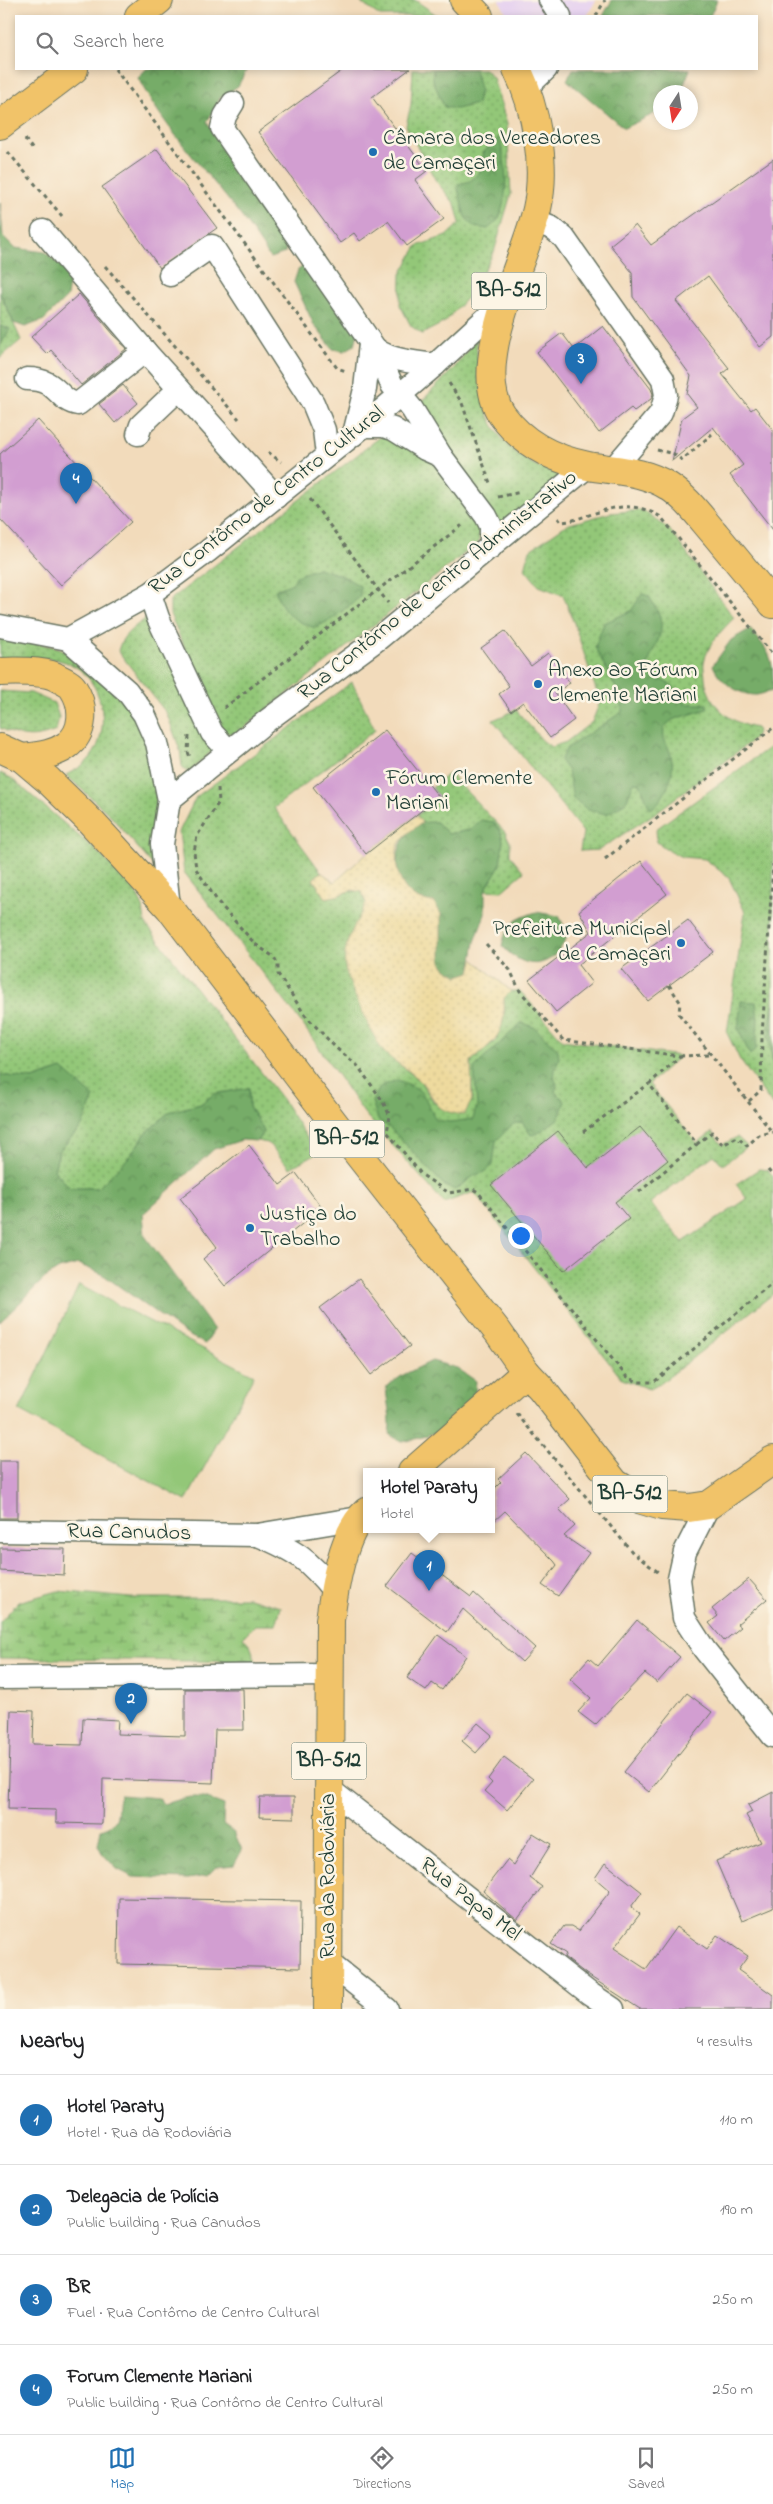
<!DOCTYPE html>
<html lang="en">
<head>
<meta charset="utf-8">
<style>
	body { margin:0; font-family:"Indie Flower",sans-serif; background:#f6f6f6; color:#202124 }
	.compass { position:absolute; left:653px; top:85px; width:45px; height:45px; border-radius:50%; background:#fff; box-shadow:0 2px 8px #0003; rotate:192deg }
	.you { position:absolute; left:520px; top:1235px; width:18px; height:18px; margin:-12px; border:4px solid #fff; border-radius:50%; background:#1a73e8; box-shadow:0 0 0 8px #1a73e833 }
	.badge { display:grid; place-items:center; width:32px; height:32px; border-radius:50%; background:#1f6fb2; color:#fff; font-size:16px; font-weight:700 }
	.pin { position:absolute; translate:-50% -41px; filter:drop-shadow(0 1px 2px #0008) }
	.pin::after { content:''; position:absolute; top:26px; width:18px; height:15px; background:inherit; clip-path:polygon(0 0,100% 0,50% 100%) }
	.popup { position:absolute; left:363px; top:1468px; width:132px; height:65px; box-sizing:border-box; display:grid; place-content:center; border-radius:0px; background:#fff; filter:drop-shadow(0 1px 4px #0005); font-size:16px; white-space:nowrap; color:#757577 }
	.popup b { font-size:19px; color:#202124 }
	.popup::after { content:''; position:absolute; left:50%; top:100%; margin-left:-10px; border:10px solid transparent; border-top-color:#fff }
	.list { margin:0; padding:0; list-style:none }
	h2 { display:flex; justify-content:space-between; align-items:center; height:65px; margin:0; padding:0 20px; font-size:21px }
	h2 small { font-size:16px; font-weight:400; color:#757577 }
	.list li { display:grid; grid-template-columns:32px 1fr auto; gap:15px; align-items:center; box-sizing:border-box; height:90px; padding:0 20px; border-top:1px solid #e0e0e0 }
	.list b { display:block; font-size:19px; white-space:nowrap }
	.list p { margin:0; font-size:16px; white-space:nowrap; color:#757577 }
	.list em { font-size:16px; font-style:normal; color:#757577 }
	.icon { flex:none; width:28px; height:28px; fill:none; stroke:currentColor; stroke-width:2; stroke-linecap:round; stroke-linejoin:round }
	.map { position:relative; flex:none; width:773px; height:2009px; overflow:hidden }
	.search { position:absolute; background:#fff; box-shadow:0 2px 8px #0003; left:15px; right:15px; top:15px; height:55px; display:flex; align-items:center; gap:12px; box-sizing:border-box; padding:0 18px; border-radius:0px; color:#757577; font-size:19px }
	.sheet { height:425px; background:#fff }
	nav { display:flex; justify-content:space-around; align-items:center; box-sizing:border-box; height:70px; border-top:1px solid #e0e0e0; background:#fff; font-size:14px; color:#757577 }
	nav a { display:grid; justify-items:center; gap:2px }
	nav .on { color:#1f6fb2 }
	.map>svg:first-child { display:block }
</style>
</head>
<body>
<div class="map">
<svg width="773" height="2009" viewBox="0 0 773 2009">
	<defs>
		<pattern id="grass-dots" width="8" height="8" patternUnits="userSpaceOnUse" patternTransform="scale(1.25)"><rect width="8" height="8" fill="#93c778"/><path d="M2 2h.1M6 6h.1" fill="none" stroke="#77a363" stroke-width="1.8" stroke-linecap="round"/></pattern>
		<pattern id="forest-crowns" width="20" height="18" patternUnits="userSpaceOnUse" patternTransform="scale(1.25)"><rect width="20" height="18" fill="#76ac68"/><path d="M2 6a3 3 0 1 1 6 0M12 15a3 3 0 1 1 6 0" fill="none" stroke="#608d56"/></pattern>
		<pattern id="wetland-marsh" width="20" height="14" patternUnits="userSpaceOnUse" patternTransform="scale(1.25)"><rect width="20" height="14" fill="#93c778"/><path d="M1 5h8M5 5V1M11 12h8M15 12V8" fill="none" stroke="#77a363"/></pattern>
		<pattern id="sand-dots" width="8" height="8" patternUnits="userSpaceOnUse" patternTransform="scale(1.25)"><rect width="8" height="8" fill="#eeda9e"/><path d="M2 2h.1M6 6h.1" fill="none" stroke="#ccbc89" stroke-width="1.8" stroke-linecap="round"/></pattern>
	</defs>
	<rect width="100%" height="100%" fill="#fcf5e5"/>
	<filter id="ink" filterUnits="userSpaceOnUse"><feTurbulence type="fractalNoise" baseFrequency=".02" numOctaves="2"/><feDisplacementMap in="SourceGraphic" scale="10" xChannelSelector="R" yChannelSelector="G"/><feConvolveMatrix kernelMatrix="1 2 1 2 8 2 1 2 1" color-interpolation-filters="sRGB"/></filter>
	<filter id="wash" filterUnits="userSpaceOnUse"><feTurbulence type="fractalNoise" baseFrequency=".0096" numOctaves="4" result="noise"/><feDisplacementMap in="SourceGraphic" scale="20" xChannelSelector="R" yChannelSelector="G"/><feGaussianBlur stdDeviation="1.12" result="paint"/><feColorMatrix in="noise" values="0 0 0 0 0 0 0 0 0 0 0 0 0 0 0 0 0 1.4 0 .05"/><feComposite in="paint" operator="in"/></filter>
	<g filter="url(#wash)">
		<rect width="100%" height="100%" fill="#f2dbbb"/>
		<polygon fill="#e6d2f0" points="499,0 596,0 587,16 508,16"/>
		<g fill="url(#grass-dots)" stroke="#598256">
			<polygon points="361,0 415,0 438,16 380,16 361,3"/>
			<polygon points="413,69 485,69 493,78 507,124 511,194 494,252 472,292 445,322 422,334 411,326 400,305 401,274 417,246 446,236 460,223 455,204 436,181 406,126 411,104"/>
			<polygon points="0,293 21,340 0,358"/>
			<path d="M 476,339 C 479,389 483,436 531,463 C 542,469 555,472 567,477 L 500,529 L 419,411 L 419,404 L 455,367 Z"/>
			<polygon points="384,434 428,457 479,517 479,542 245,727 233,734 224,732 217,723 170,614 170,600"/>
			<path d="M 642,510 L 669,529 L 734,618 C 721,631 708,644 704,662 C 703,667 705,673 705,678 C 708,705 730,723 756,728 L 758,731 L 753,740 L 654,814 L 599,850 L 580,851 L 583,832 L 493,720 L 516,710 L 542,740 L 551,747 L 566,742 L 592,722 L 600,702 L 574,623 L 563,595 L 539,586 L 525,569 L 530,550 L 566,525 L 610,513 Z"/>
			<path d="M 153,614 L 217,746 L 190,771 L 186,771 L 182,766 L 180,750 L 167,714 L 118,651 C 122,633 138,624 153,614 Z"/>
			<path d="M 0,635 L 59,648 L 81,660 L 129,707 L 150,747 L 156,788 L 158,871 L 108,813 L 66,775 C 75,770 84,766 91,757 C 110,732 105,688 79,669 C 57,653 26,659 0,659 Z"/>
			<path d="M 352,682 L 375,730 L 274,808 L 321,872 L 313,879 L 326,898 C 339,895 349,889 362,892 L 366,903 L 360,917 L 345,968 L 359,1003 L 383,1051 L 420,1081 L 435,1104 L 472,1100 L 471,1061 L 496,1040 L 505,1011 L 504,998 L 511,991 L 520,991 L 563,1040 L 680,1056 L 649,1084 L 697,1143 L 712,1132 L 722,1145 L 737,1137 L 747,1146 L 723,1165 L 714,1155 L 650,1203 L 683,1242 L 747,1199 L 736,1184 L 759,1169 L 768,1170 L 773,1176 L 773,1294 L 660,1384 L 649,1389 L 622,1379 L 474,1192 L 444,1203 L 364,1113 L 301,1022 L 184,872 L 179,832 L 196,797 Z"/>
			<path d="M 0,691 L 31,693 L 54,703 L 59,717 L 56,731 C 32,740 23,738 0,728 Z"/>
			<polygon points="773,745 773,1106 740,1060 727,1033 745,912 729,878 705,859 682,857 671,852 657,842 656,829"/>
			<polygon points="0,773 11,778 93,848 134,888 143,907 145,923 282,1099 317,1153 290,1168 268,1143 257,1141 264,1131 249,1107 249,1088 214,1094 201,1104 169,1112 146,1133 128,1158 98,1188 70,1188 54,1170 59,1151 82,1126 62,1069 33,1079 0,1075"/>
			<polygon points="449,773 505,832 510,842 510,855 524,872 502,891 485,890 500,865 470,830 448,834 437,822 422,823 417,815 439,797 432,788"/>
		</g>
		<g fill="url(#forest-crowns)" stroke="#4a744e">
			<polygon points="612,0 717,0 710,16 603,16"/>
			<path d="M 146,69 L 247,69 L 238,86 L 220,98 L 207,122 L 252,191 L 287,237 L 285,253 L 270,258 C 232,194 173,145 138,78 Z"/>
			<polygon points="433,69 475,69 480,90 477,104 456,109 444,107 433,80"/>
			<polygon points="573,69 690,69 681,92 660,92 660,111 624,128 567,80"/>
			<path d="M 499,138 C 507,163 509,193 499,218 C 497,222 491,226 488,229 L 474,227 L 465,217 L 457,185 L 470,181 L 480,172 L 484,152 Z"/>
			<polygon points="0,203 3,236 15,248 45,252 70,274 67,297 44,320 25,327 14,323 0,293"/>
			<polygon points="305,265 358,333 355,345 344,351 333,349 314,325 294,282 298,270"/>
			<polygon points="0,326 10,329 0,346"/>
			<path d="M 318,568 L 343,576 L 360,586 L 360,597 L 332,619 L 315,628 C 291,619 284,614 275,590 L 293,583 L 296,576 Z"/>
			<path d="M 642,594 L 649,596 C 652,603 659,611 660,618 C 665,635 652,649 648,665 L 654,676 L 673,686 L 681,698 L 688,704 L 707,704 L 707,709 L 672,720 L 664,727 C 662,742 668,743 671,756 C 676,774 665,799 651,809 C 645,801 645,792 639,783 L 634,782 L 626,802 L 607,814 L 588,810 L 573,798 L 568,771 L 560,760 L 567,748 L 622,712 L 622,700 L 595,647 L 604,623 L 631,611 Z"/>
			<path d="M 750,629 C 772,655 773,657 773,691 C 768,692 762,694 757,695 C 739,696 719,681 713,665 L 731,640 Z"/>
			<path d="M 481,820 L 493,822 L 500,830 L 503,840 L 500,865 L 485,890 L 485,914 L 475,942 L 470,972 L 458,976 L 445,968 L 441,962 L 441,914 L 434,902 C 428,901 420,900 415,897 C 388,881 393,836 421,823 C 425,822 432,822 437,822 L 448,834 L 470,830 Z"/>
			<path d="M 536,912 L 559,916 L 568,934 C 554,969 527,973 502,946 C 507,922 514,920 536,912 Z"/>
			<polygon points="741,1001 756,1002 758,1020 756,1049 750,1055 738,1029"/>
			<polygon points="773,1004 773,1065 768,1034"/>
			<path d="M 521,1023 L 534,1027 L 558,1050 L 559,1058 L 553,1076 L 557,1084 L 555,1092 L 565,1101 L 559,1118 L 537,1134 L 531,1135 L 522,1122 L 513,1124 L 496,1141 L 493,1165 L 485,1172 L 475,1175 L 455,1190 L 445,1186 L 389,1127 L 378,1120 L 372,1101 L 381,1086 L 397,1080 C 427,1090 422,1094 436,1120 L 450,1122 L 473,1119 L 477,1105 L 474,1068 Z"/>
			<polygon points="62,1069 94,1097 82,1126 59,1151 54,1170 70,1188 98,1188 128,1158 146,1133 169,1112 201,1104 214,1094 249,1088 249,1107 264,1131 257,1141 242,1140 214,1149 143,1214 145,1236 214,1330 205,1344 184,1333 102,1274 78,1264 59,1269 45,1278 0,1322 0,1075 33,1079"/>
			<path d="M 432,1361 L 457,1368 L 476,1381 C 475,1388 476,1399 473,1405 C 462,1426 423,1438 402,1442 L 389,1434 C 392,1418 387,1404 386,1387 L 403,1375 Z"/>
			<path d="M 120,1795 L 159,1798 L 163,1804 C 193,1796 193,1793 224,1805 L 223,1824 L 234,1832 L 242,1850 L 234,1865 L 216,1867 L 207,1876 L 188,1879 L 133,1877 L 117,1869 L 102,1853 L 98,1845 L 101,1829 C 124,1822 114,1813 120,1795 Z"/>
		</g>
		<polygon fill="url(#wetland-marsh)" stroke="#598256" points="58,1591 130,1598 249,1598 281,1607 276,1625 255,1625 243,1637 250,1645 256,1662 0,1658 0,1622 18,1602"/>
		<path fill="url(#sand-dots)" stroke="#868c69" d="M 417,815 L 422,823 C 414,828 404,835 399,844 C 392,861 399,888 415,897 C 420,900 428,901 434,902 L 441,914 L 441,962 L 445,968 L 458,976 L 470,972 L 473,959 L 511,991 L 504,998 C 506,1034 496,1040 471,1061 L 472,1100 L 464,1115 C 430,1111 439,1100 419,1080 C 409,1069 393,1062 383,1051 C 375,1041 346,980 345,967 C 342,942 356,925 366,903 L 362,892 L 352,890 L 340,895 L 326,898 L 313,879 L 321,872 L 335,882 L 366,854 Z"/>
		<polygon fill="#93c778" stroke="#598256" points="79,1285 254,1375 186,1501 19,1411"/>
		<g id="blocks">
			<g fill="#d29ed1">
				<polygon points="344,69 410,69 372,97 427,171 415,180 444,219 407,246 388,221 360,241 354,233 340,243 258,132"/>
				<polygon points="157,149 217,228 160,268 102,187"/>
				<polygon points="773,159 773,337 760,347 708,276 676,301 729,368 722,374 751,410 755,407 773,430 773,530 730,475 743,465 713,427 672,461 682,418 697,407 687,394 691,376 633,297 632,272 610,245 635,225 651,245"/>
				<polygon points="79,294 126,349 81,385 51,350 47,354 31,337"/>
				<polygon points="603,326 651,389 653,394 651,399 634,411 631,408 599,433 537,352 562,333 574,349"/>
				<polygon points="123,385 138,403 115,423 99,404"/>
				<polygon points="38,420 131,522 61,585 0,519 0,454"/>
				<polygon points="505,631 531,666 548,653 570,683 555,693 574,720 550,738 523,702 511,711 499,694 509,686 481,648"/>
				<polygon points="385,730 439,797 366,854 313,787"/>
				<polygon points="641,861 667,894 578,965 592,983 556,1012 529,980 591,932 579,911"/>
				<polygon points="688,920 713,952 648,1001 621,969"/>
				<polygon points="640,1127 668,1160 615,1202 629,1219 563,1271 491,1185 558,1131 588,1168"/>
				<polygon points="249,1145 280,1185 296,1173 322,1208 225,1286 203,1259 217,1247 180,1198"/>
				<polygon points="359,1279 410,1346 371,1375 320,1308"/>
				<polygon points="526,1453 570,1499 559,1509 575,1526 564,1536 589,1553 558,1596 542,1585 557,1565 554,1561 505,1511 492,1523 492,1491 501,1482 498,1479"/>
				<rect x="0" y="1461" width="17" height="57"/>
				<polygon points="0,1548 65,1549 64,1575 0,1571"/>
				<polygon points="412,1553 471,1597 474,1593 535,1648 522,1662 463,1609 447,1632 387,1586"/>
				<polygon points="749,1579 767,1599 737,1624 741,1627 724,1641 709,1623 718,1616 712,1609"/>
				<polygon points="637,1620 680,1657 657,1683 645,1673 595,1725 578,1712 591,1698 570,1679 589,1658 598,1666"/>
				<polygon points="438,1635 466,1656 442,1690 432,1683 426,1691 407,1678"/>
				<polygon points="185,1689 243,1689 244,1730 215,1730 213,1783 103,1779 102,1824 56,1823 56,1810 8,1809 11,1710 34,1711 33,1744 82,1745 83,1718 118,1720 117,1734 185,1736"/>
				<polygon points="687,1693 712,1712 649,1792 624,1772"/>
				<polygon points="478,1723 492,1735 476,1753 462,1741"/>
				<polygon points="504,1757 533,1779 507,1810 485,1791 492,1783 488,1779"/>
				<polygon points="773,1792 773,1908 742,1921 716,1861 761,1842 746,1815 752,1812 748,1805"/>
				<polygon points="260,1797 294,1797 294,1818 259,1817"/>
				<polygon points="533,1833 551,1844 530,1878 542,1887 517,1920 483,1891 507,1860 513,1865"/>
				<polygon points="605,1863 642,1892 631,1907 640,1914 614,1948 646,1969 676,1927 707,1949 717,1935 748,1956 738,1970 773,1995 773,2009 640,2009 586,1974 564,1957 566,1954 551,1944 564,1926 571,1926 579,1931 610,1891 595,1878"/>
				<polygon points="119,1898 301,1901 300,1968 118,1964"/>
			</g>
		</g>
	</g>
	<g filter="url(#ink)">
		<use href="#blocks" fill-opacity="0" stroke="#697463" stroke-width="1"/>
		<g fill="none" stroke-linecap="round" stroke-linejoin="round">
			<g stroke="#697463" stroke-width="25">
				<g id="minor">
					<polyline points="550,0 560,16"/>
					<polyline points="526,88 546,69"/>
					<polyline points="233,103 225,116 222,128 376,350 392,385 412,409 441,456"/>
					<polyline points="534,221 552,228 564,238 663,379 666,395 661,413 613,469"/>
					<polyline points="43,231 145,351 276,497"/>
					<polyline points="170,275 212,246 313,403 324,430 327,455"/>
					<path d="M 370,344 C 385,361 415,362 435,365"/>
					<path d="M 27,379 C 59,379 57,401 78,404 L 145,351"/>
					<polyline points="363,426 383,426 393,429 425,449 441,456 486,516 491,526 491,547"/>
					<polyline points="138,434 141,425 179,389"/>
					<polyline points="354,434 365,389 370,344"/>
					<polyline points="150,594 158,618 212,733 229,751"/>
					<polyline points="0,626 68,639 150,594 208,551 354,434 435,365 506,300"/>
					<polyline points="68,639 127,691 144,714 157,743 169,800 162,844 169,907"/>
					<polyline points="169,800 269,719 378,639 588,466"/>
					<polyline points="709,1505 685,1552 679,1579 684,1618 704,1649 773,1736"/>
					<polyline points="0,1531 257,1535 359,1518"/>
					<path d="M 258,1535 C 296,1551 308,1559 334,1591"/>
					<polyline points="0,1678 329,1675"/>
					<polyline points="329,1789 589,1993 613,2009"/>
					<polyline points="329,1963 387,2009"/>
				</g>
			</g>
			<g stroke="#697463" stroke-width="30">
				<g id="major">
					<polyline points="464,0 479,16"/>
					<polyline points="139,16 159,0"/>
					<path d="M 517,69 C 536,108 547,165 537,209 C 525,261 468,366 502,415 C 523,444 553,459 588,466 C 615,471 643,470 668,486 C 687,498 700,517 715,534 C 734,557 754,581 773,604"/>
					<polyline points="0,125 74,69"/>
					<path d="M 0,672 C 13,671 43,671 54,676 C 59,679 70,683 73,688 C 85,706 85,733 66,746 C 53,755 37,756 22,758"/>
					<polyline points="0,748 22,758 48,780 91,822 169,907 347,1140 498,1332 526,1372 541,1388 615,1483 642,1500 662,1506 689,1508 709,1505 773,1460"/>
					<polyline points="412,1472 526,1372"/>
					<path d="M 328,2009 L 330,1620 C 334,1590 342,1533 366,1512"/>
				</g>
			</g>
			<g stroke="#697463" stroke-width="3" stroke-dasharray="4 4" stroke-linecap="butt">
				<polyline points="596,16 605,0"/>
				<polyline points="115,69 337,368 346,371"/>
				<polyline points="25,139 33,150"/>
				<polyline points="8,152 62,216"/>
				<polyline points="105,266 239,419"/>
				<polyline points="449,383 462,403 490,483"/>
				<polyline points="657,450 674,454 682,460 712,434"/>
				<polyline points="268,452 281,462"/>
				<polyline points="498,497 521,492"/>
				<polyline points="310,499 388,603"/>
				<path d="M 558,518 L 561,522 L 570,521 C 605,511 627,497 661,517 L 773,655"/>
				<polyline points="224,708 465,523"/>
				<polyline points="189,736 188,752 190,757"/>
				<polyline points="218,788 219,802 197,836 194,852 196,869 218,902 255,944 274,957 278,965 278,974 305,1015 336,1048 357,1065 382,1100 390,1116 387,1132 422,1175 449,1193 473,1189 478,1192 626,1376 638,1382 654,1382 773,1283"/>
				<polyline points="605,859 773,728"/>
				<polyline points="486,944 510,970 520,991 563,1040 680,1056 649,1084 697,1144 712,1132 723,1145 737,1137 747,1146 759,1135 773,1132"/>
				<polyline points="669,985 680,1002 679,1014 772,1132"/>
				<polyline points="680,1056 710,1055"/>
				<polyline points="749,1101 761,1090 762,1036 773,864"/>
				<polyline points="583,1132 649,1084"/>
				<polyline points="768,1170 773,1176"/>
				<polyline points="639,1192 697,1144"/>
				<polyline points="517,1414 633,1553 658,1572"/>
			</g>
			<use href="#minor" stroke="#fff" stroke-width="22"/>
			<use href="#major" stroke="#f1c369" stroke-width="28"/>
		</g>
	</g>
	<g fill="#1f6fb2" stroke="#fcf5e5" stroke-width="2">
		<circle cx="373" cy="152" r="5"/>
		<circle cx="538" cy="684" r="5"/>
		<circle cx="376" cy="792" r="5"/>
		<circle cx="681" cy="943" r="5"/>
		<circle cx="250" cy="1228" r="5"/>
	</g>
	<g text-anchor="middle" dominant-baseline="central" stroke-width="5" stroke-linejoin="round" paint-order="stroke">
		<g fill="#fcf5e5" stroke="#617469" stroke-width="1">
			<rect x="471.5" y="272.5" width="75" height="37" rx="4"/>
			<rect x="309.5" y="1120.5" width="75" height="37" rx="4"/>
			<rect x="592.5" y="1475.5" width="75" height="37" rx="4"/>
			<rect x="291.5" y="1742.5" width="75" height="37" rx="4"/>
		</g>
		<g font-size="21" font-weight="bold" fill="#1f3d34">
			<text x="509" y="291">BA-512</text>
			<text x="347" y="1139">BA-512</text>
			<text x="630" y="1494">BA-512</text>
			<text x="329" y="1761">BA-512</text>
		</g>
		<g font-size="22" fill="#1f3d34" stroke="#fcf5e5" text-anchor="start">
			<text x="383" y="139">Câmara dos Vereadores<tspan x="383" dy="25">de Camaçari</tspan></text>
			<text x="548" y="671">Anexo ao Fórum<tspan x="548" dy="25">Clemente Mariani</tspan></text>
			<text x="386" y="779">Fórum Clemente<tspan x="386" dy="25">Mariani</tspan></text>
			<text x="671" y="930" text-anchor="end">Prefeitura Municipal<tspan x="671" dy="25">de Camaçari</tspan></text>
			<text x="260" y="1215">Justiça do<tspan x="260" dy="25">Trabalho</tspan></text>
		</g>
		<g font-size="22" fill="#1f3d34" stroke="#fcf5e5">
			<text transform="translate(267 501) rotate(-38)">Rua Contôrno de Centro Cultural</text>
			<text transform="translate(438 586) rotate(-39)">Rua Contôrno de Centro Administrativo</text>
			<text transform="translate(129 1533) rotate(1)">Rua Canudos</text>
			<text transform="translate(329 1876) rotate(-90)">Rua da Rodoviária</text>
			<text transform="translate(470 1900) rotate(38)">Rua Papa Mel</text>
		</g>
	</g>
</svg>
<svg class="compass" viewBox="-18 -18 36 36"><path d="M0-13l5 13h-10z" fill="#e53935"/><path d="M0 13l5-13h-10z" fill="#757577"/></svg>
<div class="you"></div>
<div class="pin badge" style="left:429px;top:1591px">1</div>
<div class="popup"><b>Hotel Paraty</b>Hotel</div>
<div class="pin badge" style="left:131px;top:1724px">2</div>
<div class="pin badge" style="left:581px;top:384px">3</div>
<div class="pin badge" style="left:76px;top:504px">4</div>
<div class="search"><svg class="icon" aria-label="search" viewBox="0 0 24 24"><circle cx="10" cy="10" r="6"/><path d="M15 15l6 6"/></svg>Search here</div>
</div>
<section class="sheet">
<h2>Nearby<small>4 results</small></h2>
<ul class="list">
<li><span class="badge">1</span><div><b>Hotel Paraty</b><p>Hotel · Rua da Rodoviária</p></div><em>110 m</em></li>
<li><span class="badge">2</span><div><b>Delegacia de Polícia</b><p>Public building · Rua Canudos</p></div><em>190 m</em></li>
<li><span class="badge">3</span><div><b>BR</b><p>Fuel · Rua Contôrno de Centro Cultural</p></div><em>250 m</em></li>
<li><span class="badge">4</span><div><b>Forum Clemente Mariani</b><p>Public building · Rua Contôrno de Centro Cultural</p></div><em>250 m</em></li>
</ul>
</section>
<nav>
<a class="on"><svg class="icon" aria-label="map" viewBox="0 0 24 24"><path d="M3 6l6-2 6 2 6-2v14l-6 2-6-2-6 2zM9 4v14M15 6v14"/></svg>Map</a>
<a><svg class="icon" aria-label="directions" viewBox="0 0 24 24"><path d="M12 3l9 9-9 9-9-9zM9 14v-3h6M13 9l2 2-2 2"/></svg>Directions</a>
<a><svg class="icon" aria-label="saved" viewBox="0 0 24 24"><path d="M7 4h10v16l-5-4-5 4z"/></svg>Saved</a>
</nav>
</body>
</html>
